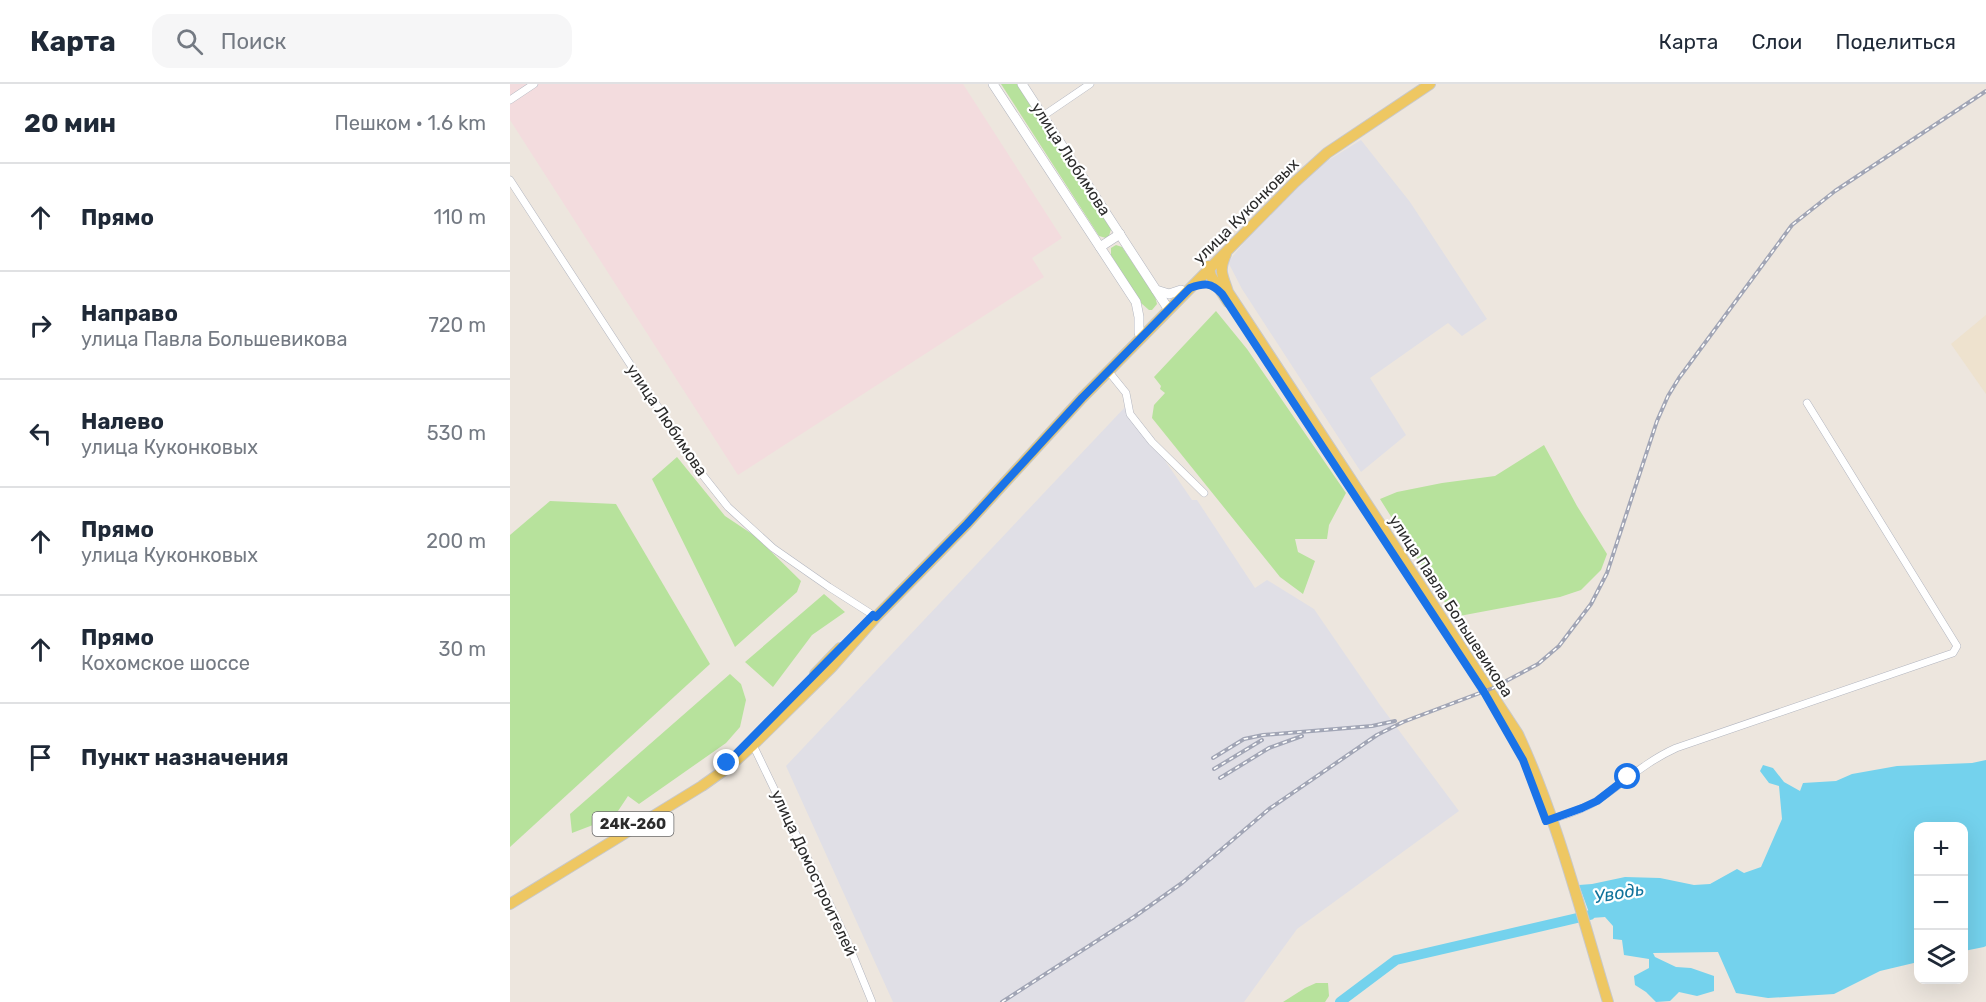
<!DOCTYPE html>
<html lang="ru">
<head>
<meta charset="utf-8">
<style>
	body { margin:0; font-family:Rubik,sans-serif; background:#f6f6f7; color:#1f2937 }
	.controls { position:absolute; right:18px; bottom:18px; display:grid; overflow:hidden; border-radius:12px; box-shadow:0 6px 24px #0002 }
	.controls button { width:54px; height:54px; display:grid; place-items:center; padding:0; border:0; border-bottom:2px solid #e0e1e3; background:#fff; color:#1f2937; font:30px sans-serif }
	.stop { position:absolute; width:18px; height:18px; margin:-14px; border:4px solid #1a73e8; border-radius:50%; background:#fff }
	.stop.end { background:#1a73e8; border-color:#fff; box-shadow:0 2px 6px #0008 }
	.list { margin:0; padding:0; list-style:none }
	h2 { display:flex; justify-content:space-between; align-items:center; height:78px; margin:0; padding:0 24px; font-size:26px }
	h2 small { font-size:20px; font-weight:400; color:#747a83 }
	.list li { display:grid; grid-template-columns:39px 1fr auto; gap:18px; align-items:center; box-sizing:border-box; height:108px; padding:0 24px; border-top:2px solid #e0e1e3 }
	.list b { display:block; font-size:22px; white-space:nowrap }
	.list p { margin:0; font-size:20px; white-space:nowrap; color:#747a83 }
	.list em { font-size:20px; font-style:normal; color:#747a83 }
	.icon { flex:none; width:33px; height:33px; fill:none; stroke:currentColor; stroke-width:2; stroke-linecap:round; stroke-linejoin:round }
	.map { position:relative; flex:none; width:1476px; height:918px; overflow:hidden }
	header { display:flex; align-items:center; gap:36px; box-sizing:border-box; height:84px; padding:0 30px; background:#fff; border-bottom:2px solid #e0e1e3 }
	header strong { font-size:28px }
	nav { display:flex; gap:33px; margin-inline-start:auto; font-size:21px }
	.search { width:420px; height:54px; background:#f6f6f7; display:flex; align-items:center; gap:15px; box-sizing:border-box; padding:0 21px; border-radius:18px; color:#747a83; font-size:22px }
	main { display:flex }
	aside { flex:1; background:#fff }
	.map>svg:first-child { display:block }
</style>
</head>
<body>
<header>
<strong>Карта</strong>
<div class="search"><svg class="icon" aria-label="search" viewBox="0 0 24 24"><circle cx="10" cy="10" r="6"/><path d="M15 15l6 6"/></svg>Поиск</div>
<nav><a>Карта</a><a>Слои</a><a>Поделиться</a></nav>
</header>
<main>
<aside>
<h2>20 мин<small>Пешком · 1.6 km</small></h2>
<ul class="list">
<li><svg class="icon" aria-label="ahead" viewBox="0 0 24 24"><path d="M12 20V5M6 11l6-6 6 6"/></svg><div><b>Прямо</b></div><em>110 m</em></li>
<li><svg class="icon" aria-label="right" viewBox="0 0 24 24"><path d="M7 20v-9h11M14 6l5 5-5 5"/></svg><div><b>Направо</b><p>улица Павла Большевикова</p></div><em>720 m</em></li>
<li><svg class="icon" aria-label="left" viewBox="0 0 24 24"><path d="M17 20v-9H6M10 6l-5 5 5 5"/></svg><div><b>Налево</b><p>улица Куконковых</p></div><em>530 m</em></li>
<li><svg class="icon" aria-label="ahead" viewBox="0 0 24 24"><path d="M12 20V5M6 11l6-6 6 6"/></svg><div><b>Прямо</b><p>улица Куконковых</p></div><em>200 m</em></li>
<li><svg class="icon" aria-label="ahead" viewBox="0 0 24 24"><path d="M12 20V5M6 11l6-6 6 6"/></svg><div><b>Прямо</b><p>Кохомское шоссе</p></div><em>30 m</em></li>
<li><svg class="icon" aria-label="arrive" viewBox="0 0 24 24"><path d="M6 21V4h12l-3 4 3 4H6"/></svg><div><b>Пункт назначения</b></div></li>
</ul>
</aside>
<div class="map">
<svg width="1476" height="918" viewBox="0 0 1476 918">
	<rect width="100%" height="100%" fill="#ede6de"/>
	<g fill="#e0dfe6">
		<polygon points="851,56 900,118 977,235 952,252 938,239 860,294 896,351 851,388 732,205 718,178 751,138 809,82"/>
		<polygon points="617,321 682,416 687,416 745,504 757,496 804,525 870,621 949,727 787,845 734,918 383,918 276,682"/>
	</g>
	<polygon fill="#eee2ce" points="1476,231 1476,310 1441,260"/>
	<polygon fill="#f3dcde" points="0,0 453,0 552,154 522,174 534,193 228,391 0,36"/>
	<g fill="#b7e29c">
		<polygon points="491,0 507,0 601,145 599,152 596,154 589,152"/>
		<polygon points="606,161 612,163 645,212 647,220 642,226 639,226 631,219 601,171 601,164"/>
		<polygon points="706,227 737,265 836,409 819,441 817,455 785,455 788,468 805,477 793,510 770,493 642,334 644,321 655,309 650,305 651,302 644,293"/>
		<polygon points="1034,361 1067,422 1097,470 1091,486 1071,506 1050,513 944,533 870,415 887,408 932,399 985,392"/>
		<polygon points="167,373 215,432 245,452 291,497 287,508 225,563 142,395"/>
		<polygon points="40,417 106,420 200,580 0,763 0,451"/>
		<polygon points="314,510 335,528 302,551 263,603 235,578"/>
		<polygon points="220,590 231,600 236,616 230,643 216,659 129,720 118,712 104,733 62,749 60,730"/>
		<polygon points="806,899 818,899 819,912 815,918 773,918 795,904"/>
	</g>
	<polygon fill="#74d2ed" points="1476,676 1476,862 1474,863 1454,867 1454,742 1408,742 1408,878 1370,887 1324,910 1258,914 1226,909 1208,868 1143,869 1145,873 1166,883 1181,884 1204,892 1204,907 1187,912 1169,908 1160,917 1146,918 1136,908 1125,901 1124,892 1139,884 1139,875 1114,871 1112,856 1103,855 1103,842 1095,833 1081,834 1069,801 1082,800 1115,793 1150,794 1184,801 1200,800 1227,785 1234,789 1251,783 1272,735 1269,702 1259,699 1250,687 1253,681 1263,684 1274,698 1290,707 1293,699 1326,697 1342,690 1387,682 1462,679"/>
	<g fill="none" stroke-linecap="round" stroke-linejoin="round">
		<polyline stroke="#74d2ed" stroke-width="10" points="830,918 886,876 1080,831"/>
		<g stroke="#b2b5bf" stroke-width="8">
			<g id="minor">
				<polyline points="0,16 24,0"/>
				<polyline points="533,32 580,0"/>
				<polyline points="0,96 191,389 218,423 263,464 319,503 363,531"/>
				<polyline points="599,288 616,309 620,330 642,358 694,409"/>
				<polyline points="243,661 335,852 362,918"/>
				<path d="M 1036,737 C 1054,731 1073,726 1088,716 C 1114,698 1137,677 1166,664 L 1443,569 L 1447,562 L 1297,319"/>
			</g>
		</g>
		<g stroke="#b2b5bf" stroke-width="10">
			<g id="secondary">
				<polyline points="483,0 626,218 629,233 629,249"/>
				<polyline points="512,0 659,226"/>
				<polyline points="590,163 610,150"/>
				<polyline points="646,206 659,210 671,206"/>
			</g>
		</g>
		<g stroke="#c8c8c8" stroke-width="12">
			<g id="primary">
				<path d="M 716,170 C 708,188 713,191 718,208 L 1008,650 C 1047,734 1071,829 1098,918"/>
				<polyline points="698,182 701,192 718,218"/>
				<polyline points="305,590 330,564"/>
				<polyline points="0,820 192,702 220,682 243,661 321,584 366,533 457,440 572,314 784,99 817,69 920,0"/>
			</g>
		</g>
		<use href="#minor" stroke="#fff" stroke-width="7"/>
		<use href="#secondary" stroke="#fff" stroke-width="9"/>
		<use href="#primary" stroke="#eec762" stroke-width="10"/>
		<g stroke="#a1a5b5" stroke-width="4">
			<g id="rail">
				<polyline points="703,674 734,655 753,651 862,642 885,637"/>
				<polyline points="704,685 752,656"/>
				<polyline points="710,694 759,664 792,652"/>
				<polyline points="492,918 624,833 672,799 759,725 867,651 893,638 983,604 1028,580 1049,562 1081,520 1097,489 1147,337 1158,312 1169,294 1282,141 1325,107 1476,7"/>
			</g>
		</g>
		<use href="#rail" stroke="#fff" stroke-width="1.5" stroke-dasharray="4.5" stroke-linecap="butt"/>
	</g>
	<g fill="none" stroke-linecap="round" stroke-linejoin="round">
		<path stroke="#1a73e8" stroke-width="8" d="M 217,679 L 363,531 L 366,533 L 457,440 L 572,314 L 680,204 C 694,199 701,198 712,210 L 974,608 L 1013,676 L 1036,737 L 1072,724 L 1087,717 L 1118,693"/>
	</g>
	<g text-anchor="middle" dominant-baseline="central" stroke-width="4.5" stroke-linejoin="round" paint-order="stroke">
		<rect fill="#fff" stroke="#6b6b6b" stroke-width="1.5" x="82.5" y="728" width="81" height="24" rx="4.5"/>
		<g font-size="15" font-weight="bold" fill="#2c2c2c">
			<text x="123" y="740">24К-260</text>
		</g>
		<g font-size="16" fill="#2c2c2c" stroke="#fff">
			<text transform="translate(561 75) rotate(57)">улица Любимова</text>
			<text transform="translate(736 127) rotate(-45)">улица Куконковых</text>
			<text transform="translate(157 336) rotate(56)">улица Любимова</text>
			<text transform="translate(941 522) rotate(57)">улица Павла Большевикова</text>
			<text transform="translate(304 789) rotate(65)">улица Домостроителей</text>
		</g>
		<g font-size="18" font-style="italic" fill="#10729b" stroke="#fff">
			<text transform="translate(1109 809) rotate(-10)">Уводь</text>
		</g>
	</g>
</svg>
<div class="controls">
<button>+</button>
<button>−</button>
<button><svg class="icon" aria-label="layers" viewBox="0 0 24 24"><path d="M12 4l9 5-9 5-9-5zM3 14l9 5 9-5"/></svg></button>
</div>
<div class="stop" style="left:1118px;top:693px"></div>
<div class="stop end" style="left:217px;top:679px"></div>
</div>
</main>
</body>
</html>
